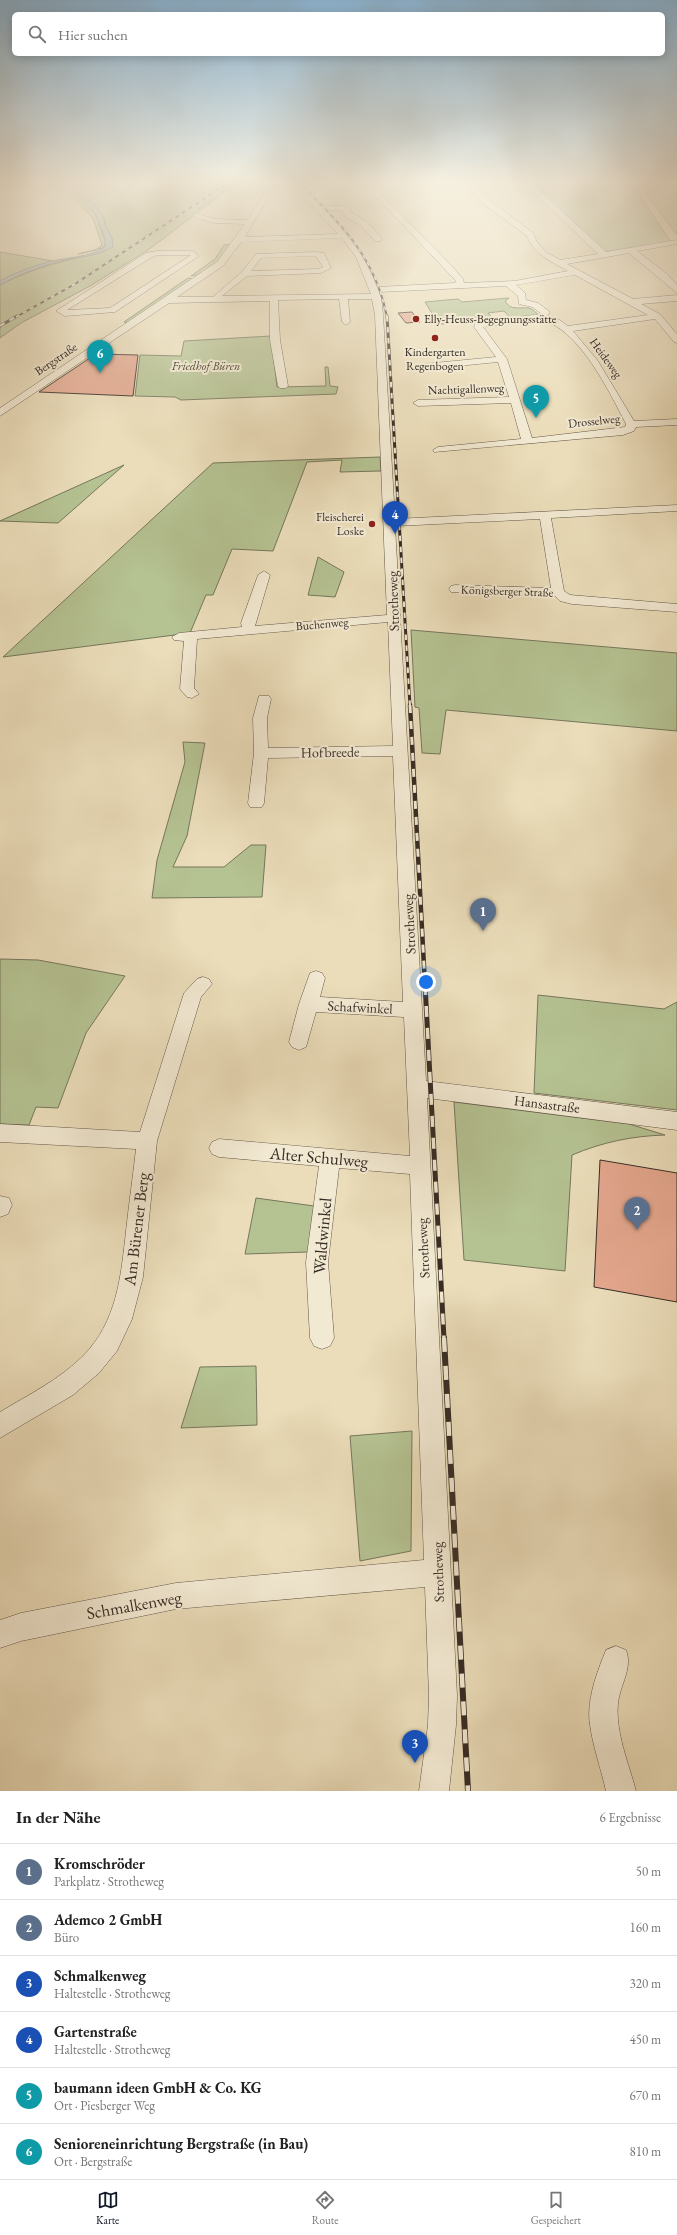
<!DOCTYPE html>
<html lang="de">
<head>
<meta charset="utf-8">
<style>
	body { margin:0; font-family:"EB Garamond",serif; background:#f6f6f6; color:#222 }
	.you { position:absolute; left:426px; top:982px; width:14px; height:14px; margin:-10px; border:3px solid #fff; border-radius:50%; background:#1a73e8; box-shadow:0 0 0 6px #1a73e833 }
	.badge { display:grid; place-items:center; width:26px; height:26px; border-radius:50%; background:#111827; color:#fff; font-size:13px; font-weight:700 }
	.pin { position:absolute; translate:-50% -33px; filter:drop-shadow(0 1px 2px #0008) }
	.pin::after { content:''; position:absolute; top:21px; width:14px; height:12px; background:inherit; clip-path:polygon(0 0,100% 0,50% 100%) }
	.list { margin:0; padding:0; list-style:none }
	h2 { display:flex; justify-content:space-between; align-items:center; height:52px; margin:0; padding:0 16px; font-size:17px }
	h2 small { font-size:13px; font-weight:400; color:#767676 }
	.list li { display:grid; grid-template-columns:26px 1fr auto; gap:12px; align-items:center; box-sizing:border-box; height:56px; padding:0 16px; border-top:1px solid #e0e0e0 }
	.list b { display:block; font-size:15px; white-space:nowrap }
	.list p { margin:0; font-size:13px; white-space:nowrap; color:#767676 }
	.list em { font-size:13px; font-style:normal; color:#767676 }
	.icon { flex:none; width:22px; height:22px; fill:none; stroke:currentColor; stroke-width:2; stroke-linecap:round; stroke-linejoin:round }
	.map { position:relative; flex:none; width:677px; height:1791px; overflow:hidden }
	.search { position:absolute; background:#fff; box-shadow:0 2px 10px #0003; left:12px; right:12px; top:12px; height:44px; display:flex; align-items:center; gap:10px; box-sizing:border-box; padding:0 14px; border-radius:6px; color:#767676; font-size:15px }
	.sheet { height:388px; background:#fff }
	nav { display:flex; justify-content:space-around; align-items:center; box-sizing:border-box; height:56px; border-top:1px solid #e0e0e0; background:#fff; font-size:11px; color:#767676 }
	nav a { display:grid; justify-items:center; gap:2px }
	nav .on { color:#111827 }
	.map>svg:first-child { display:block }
</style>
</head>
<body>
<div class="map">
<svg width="677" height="1791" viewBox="0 0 677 1791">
	<rect width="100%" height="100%" fill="#ebddba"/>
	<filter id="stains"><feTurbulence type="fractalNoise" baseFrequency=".005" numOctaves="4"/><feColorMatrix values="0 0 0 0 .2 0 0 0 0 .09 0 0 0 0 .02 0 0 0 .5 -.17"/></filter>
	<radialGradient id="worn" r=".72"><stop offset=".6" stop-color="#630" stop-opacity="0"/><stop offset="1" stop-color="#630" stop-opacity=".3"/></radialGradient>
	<g fill="#b5c292" stroke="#76775c">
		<polygon points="70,183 75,183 74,192 95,213 106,243 103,248 78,254 96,250 102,245 93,218 70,194 68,187"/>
		<path d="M 81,183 L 185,184 L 237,183 L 148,250 L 90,286 L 21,323 L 0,338 L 0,285 C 32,268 67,260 102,252 L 112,238 L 106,227 L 104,218 L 96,206 L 85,196 L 80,186 Z"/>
		<polygon points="531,183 631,183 671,242 604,252"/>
		<polygon points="638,183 677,183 677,235"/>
		<path d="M 233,244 C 224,257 209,275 191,276 L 215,259 L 224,245 Z"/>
		<polygon points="0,252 53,261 19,273 0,281"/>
		<polygon points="188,278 194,279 130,323 124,322"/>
		<path d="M 509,298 L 505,301 C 510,311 520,307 529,308 C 533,309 537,314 540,316 L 511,319 L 504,311 L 488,313 L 495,321 L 442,324 L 438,323 L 425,302 L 458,299 L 462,302 Z"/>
		<polygon points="271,336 277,387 326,386 325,367 328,367 330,386 338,387 336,394 181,400 175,397 135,396 140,355 181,356 184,341"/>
		<polygon points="380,457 381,471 340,472 342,460 307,462 273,551 232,549 213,595 206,595 190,633 3,657 213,463"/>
		<polygon points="124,465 58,523 0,521"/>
		<polygon points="318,557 344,572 335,597 308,595"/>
		<polygon points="411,630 677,653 677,731 446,710 440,754 422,753 419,708 415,707"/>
		<polygon points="183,742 205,743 187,836 173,867 224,867 251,845 266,845 262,897 152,898 157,860 185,762"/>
		<polygon points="0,959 38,960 125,976 86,1033 58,1108 36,1107 29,1125 0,1124"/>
		<polygon points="538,995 664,1009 677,1002 677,1110 534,1093"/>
		<path d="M 454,1102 L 629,1124 L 665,1135 C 632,1136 603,1142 572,1155 L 565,1271 L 464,1260 Z"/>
		<polygon points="256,1198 314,1206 309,1252 245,1254"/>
		<polygon points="256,1366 257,1425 181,1428 200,1367"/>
		<polygon points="412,1431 411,1551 360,1561 350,1436"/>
	</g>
	<path fill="#9fb8bc" stroke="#758080" d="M 75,183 L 81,183 L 80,186 L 85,196 L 101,213 L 106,227 L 112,238 L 113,247 C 97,257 75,257 57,262 C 37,268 18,275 0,285 L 0,281 C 16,272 34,266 52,261 C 65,258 97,256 105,246 L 105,238 L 95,213 L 74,192 L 73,188 Z"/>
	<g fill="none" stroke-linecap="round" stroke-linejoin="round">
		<polyline stroke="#758080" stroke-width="1.5" points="198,209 235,183"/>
	</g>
	<g fill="#e5a88f" stroke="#372c25">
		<polygon points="412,312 420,322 406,323 398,313"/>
		<polygon points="96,354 138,355 133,396 39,392"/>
		<polygon points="600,1160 677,1173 677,1302 594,1287"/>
	</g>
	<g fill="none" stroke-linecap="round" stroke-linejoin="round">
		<g stroke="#64584a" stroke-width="1">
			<g id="minor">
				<path d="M 270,183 L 276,183 L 245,237 L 338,234 L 291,183 L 298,183 L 321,206 L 347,206 L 352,213 L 366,221 L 381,237 L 381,241 L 375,241 L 360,225 L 346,217 L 342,210 L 325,210 C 347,233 366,257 377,287 L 455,283 L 456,281 L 363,183 L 370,183 L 451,265 L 463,279 L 464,283 L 515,281 L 568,271 C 552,262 534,255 527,236 L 481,202 L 465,183 L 472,183 L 487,198 L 533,233 L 537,242 L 546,252 L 560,260 L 598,254 L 524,183 L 531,183 L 606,252 L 677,240 L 677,244 L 637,251 L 667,274 L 677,285 L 677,293 L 629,253 L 567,264 L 633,299 L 677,295 L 677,301 L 641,304 L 660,314 L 677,334 L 677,343 L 674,342 L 655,319 L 573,331 L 598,361 L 634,421 L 677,419 L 677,425 L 636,427 L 634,431 L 623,435 L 434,452 L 433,450 L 438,447 L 521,439 L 511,403 L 418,406 L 413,403 L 418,400 L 509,397 L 498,362 L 427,369 L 422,366 L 424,364 L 496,357 L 474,327 L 476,322 L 542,314 L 532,307 L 519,304 L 518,296 L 506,286 L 379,292 L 381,296 L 383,315 L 395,519 L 677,505 L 677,511 L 551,518 L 564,591 L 570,595 L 677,604 L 677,612 L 572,604 L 560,601 L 555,596 L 451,592 L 449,589 L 451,586 L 455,585 L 551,588 L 540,519 L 395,526 L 426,1081 L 677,1112 L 677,1130 L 427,1098 L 457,1696 L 456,1725 L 449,1791 L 419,1791 L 428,1725 L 429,1696 L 425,1587 L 176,1609 L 21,1641 L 0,1648 L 0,1620 L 21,1613 L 176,1583 L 424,1560 L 410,1174 L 339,1168 L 328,1262 L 334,1338 L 330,1346 L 322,1349 L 314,1346 L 310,1338 L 306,1262 L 319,1166 L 219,1157 L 212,1154 L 209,1148 L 212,1142 L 219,1139 L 410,1156 L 404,1017 L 316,1012 L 306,1047 L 299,1050 L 292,1047 L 289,1042 L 299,1004 L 310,973 L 316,971 L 322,973 L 325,978 L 320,997 L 403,1002 L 393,756 L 268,758 L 264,803 L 262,807 L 250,807 L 248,803 L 254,753 L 253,718 L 259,696 L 269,696 L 271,699 L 267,718 L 268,748 L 393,746 L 388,622 L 197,639 L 194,688 L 199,694 L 192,698 L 187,697 L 180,689 L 184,641 L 174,640 L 172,637 L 179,633 L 242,627 L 241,623 L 258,575 L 264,571 L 270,575 L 255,626 L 387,615 L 375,315 L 372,299 L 348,299 L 350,322 L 346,325 L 342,322 L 339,299 L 278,300 L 280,340 L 288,386 L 286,388 L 280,388 L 278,386 L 270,340 L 270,301 L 169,303 L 0,416 L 0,408 L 217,262 L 245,224 L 214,223 L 194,217 L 194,213 L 215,219 L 248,220 ZM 342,238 L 356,257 L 371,294 L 222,296 L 247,276 L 321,273 L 331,268 L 324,253 L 316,252 L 256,254 L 242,272 L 213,297 L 177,297 L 223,266 L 241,242 ZM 316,256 L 323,267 L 319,269 L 251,271 L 261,258 ZM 575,275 L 648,315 L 568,326 L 558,319 L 547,315 L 550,313 L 549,311 L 538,303 L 526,300 L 525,293 L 516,285 ZM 543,320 C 580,331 609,391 626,424 L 625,427 L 532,438 L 507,359 L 483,327 Z"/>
				<polygon points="327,183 334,183 334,184 331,186"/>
				<path d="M 157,251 L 193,251 L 199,256 L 115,312 L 65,316 L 56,311 L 146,253 ZM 157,255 L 191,255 L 110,308 L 67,310 L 152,257 Z"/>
				<path d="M 203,977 L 209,979 L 212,984 L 201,997 L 157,1141 L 143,1277 L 132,1319 L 117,1351 L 99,1373 L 73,1395 L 0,1438 L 0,1412 C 28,1395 59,1380 83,1356 C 117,1322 121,1276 126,1231 C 129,1203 133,1176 136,1149 L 0,1142 L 0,1124 L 140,1132 L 184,993 L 197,979 Z"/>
				<polygon points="0,1196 9,1198 12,1205 8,1214 0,1217"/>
				<path d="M 616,1646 L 626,1650 C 633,1668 620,1685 618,1703 C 615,1732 629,1764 636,1791 L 606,1791 C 601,1769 593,1747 590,1725 C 586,1701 597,1672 606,1650 Z"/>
			</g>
		</g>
		<use href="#minor" fill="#f2e9d2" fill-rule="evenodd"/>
		<g stroke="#372c25" stroke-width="2">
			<g id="rail-far4">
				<path d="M 300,183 C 342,226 375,256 387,317"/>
				<polyline points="16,317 75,284 228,183"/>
			</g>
		</g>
		<g stroke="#372c25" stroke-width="3">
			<g id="rail-far3">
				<polyline points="387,316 410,706"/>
				<polyline points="0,326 17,316"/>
			</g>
		</g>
		<g stroke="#372c25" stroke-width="4.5">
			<polyline id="rail-far2" points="410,705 425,985"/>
		</g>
		<g stroke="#372c25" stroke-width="5">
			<polyline id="rail-far1" points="425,984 444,1339"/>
		</g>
		<g stroke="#372c25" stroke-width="6">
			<polyline id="rail" points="444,1338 468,1791"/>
		</g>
		<use href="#rail-far4" stroke="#f2e9d2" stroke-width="1.5" stroke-dasharray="4" stroke-linecap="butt"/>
		<use href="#rail-far3" stroke="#f2e9d2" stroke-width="2" stroke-dasharray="5.5" stroke-linecap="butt"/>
		<use href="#rail-far2" stroke="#f2e9d2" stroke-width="3" stroke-dasharray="8" stroke-linecap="butt"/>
		<use href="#rail-far1" stroke="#f2e9d2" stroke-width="3.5" stroke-dasharray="11" stroke-linecap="butt"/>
		<use href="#rail" stroke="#f2e9d2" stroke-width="4.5" stroke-dasharray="14" stroke-linecap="butt"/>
	</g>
	<linearGradient id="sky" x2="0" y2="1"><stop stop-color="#8bb6d6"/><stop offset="0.42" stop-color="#f6f0e0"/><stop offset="1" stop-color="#f6f0e0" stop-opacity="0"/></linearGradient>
	<rect width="677" height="433" fill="url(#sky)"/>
	<g fill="#8f2418" stroke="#f2e9d2" stroke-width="1.5">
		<circle cx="416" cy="319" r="4"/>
		<circle cx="435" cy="338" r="4"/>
		<circle cx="372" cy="524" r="4"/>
	</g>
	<g text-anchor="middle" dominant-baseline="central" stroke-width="4" stroke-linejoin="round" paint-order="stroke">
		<g font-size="12" fill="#372c25" stroke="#f2e9d2" text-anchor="start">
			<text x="424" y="319">Elly-Heuss-Begegnungsstätte</text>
			<text x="435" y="352" text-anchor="middle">Kindergarten<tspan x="435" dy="14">Regenbogen</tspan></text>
			<text x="364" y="517" text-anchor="end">Fleischerei<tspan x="364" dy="14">Loske</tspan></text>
		</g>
		<g font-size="12" fill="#372c25" stroke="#f2e9d2">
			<text transform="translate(606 358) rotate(54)">Heideweg</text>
			<text transform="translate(56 359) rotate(-34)">Bergstraße</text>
			<text transform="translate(466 389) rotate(-2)">Nachtigallenweg</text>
			<text transform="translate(594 421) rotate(-6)">Drosselweg</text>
			<text transform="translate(507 591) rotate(2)">Königsberger Straße</text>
			<text transform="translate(322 624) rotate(-5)">Buchenweg</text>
		</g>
		<g font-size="12" font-style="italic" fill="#504a3b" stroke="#f2e9d2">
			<text x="206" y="366">Friedhof Büren</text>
		</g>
		<g font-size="14" fill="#372c25" stroke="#f2e9d2">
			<text transform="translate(393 601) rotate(-92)">Strotheweg</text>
			<text transform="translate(330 752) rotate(-1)">Hofbreede</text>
			<text transform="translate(409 924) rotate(-93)">Strotheweg</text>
			<text transform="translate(360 1007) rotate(3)">Schafwinkel</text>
			<text transform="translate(547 1104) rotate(7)">Hansastraße</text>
			<text transform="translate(423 1248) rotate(-93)">Strotheweg</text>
			<text transform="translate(438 1572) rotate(-92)">Strotheweg</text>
		</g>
		<g font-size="17" fill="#372c25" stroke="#f2e9d2">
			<text transform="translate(319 1157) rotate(5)">Alter Schulweg</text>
			<text transform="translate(136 1229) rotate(-83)">Am Bürener Berg</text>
			<text transform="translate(322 1236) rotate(-85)">Waldwinkel</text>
			<text transform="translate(134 1605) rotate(-10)">Schmalkenweg</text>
		</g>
	</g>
	<rect width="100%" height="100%" filter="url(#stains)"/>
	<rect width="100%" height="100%" fill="url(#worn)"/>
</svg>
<div class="you"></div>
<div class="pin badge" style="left:483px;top:931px;background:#5c6f8a">1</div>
<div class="pin badge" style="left:637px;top:1230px;background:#5c6f8a">2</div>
<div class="pin badge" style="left:415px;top:1763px;background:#1a4fb4">3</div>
<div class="pin badge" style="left:395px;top:534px;background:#1a4fb4">4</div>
<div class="pin badge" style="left:536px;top:418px;background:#0f9aa8">5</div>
<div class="pin badge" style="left:100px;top:373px;background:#0f9aa8">6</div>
<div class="search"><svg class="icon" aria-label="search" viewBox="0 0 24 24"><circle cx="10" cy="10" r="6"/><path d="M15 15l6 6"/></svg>Hier suchen</div>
</div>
<section class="sheet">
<h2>In der Nähe<small>6 Ergebnisse</small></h2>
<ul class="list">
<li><span class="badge" style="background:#5c6f8a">1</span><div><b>Kromschröder</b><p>Parkplatz · Strotheweg</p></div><em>50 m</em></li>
<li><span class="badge" style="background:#5c6f8a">2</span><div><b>Ademco 2 GmbH</b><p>Büro</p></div><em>160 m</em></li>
<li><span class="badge" style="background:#1a4fb4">3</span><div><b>Schmalkenweg</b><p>Haltestelle · Strotheweg</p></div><em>320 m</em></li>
<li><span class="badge" style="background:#1a4fb4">4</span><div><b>Gartenstraße</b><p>Haltestelle · Strotheweg</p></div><em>450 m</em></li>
<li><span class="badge" style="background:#0f9aa8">5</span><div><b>baumann ideen GmbH &amp; Co. KG</b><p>Ort · Piesberger Weg</p></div><em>670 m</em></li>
<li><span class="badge" style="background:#0f9aa8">6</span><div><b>Senioreneinrichtung Bergstraße (in Bau)</b><p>Ort · Bergstraße</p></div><em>810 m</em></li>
</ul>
</section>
<nav>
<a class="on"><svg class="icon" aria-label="map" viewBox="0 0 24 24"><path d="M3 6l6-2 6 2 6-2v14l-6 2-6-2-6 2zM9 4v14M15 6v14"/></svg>Karte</a>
<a><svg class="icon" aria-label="directions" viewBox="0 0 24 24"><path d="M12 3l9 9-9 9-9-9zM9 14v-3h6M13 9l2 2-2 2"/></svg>Route</a>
<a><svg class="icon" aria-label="saved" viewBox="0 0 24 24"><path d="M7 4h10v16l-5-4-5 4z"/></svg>Gespeichert</a>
</nav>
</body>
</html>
